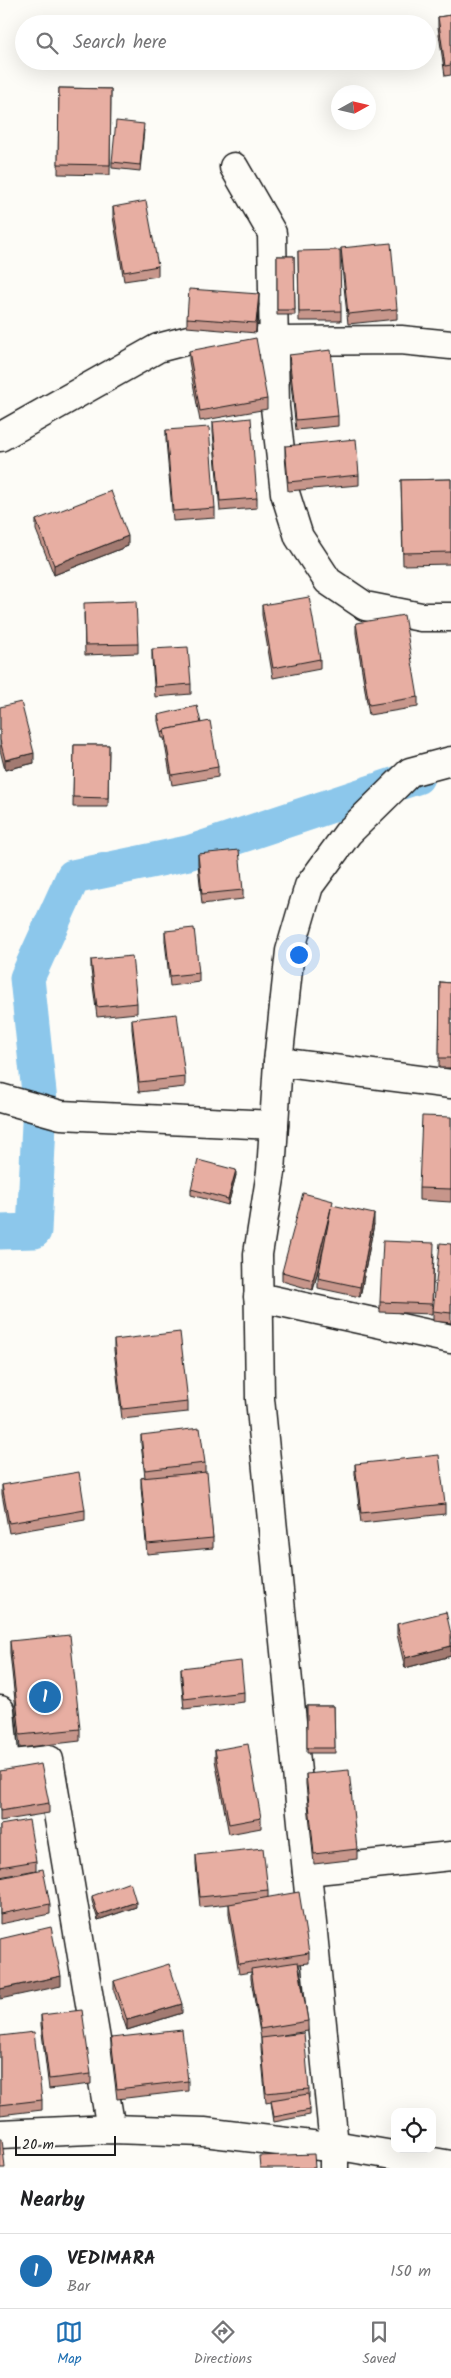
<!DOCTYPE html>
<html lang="en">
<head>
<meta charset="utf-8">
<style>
	body { margin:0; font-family:Kalam,sans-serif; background:#f2f2f2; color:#202124 }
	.controls { position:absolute; right:15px; bottom:15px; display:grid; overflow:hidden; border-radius:10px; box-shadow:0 5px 20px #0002 }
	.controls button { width:45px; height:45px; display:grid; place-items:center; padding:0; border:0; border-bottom:1px solid #e0e0e0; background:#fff; color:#202124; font:25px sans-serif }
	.compass { position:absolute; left:331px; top:85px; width:45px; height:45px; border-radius:50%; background:#fff; box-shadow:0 5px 20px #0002; rotate:82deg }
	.scale { position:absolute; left:15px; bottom:12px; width:101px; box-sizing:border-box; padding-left:5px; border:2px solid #1c1c1c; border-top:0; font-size:14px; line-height:18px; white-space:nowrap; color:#1c1c1c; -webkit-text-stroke:4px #fdfcf7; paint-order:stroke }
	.you { position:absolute; left:298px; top:954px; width:18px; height:18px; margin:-12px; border:4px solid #fff; border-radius:50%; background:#1a73e8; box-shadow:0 0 0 8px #1a73e833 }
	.badge { display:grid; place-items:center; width:32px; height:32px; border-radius:50%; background:#1f6fb2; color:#fff; font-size:16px; font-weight:700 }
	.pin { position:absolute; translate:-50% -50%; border:2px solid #fff; box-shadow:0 1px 5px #0006 }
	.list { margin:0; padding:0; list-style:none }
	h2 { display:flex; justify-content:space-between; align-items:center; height:65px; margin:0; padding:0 20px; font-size:21px }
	h2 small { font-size:16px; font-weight:400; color:#757577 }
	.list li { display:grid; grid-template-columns:32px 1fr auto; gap:15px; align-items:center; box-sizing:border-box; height:75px; padding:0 20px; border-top:1px solid #e0e0e0 }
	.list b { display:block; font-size:19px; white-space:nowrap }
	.list p { margin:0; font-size:16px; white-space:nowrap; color:#757577 }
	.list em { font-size:16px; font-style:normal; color:#757577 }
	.icon { flex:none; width:28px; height:28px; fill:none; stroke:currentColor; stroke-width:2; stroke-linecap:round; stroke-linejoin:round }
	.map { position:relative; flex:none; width:451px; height:2168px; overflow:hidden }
	.search { position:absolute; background:#fff; box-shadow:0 5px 20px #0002; left:15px; right:15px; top:15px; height:55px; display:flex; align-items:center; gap:12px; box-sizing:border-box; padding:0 18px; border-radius:28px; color:#757577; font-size:19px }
	.sheet { height:140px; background:#fff }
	nav { display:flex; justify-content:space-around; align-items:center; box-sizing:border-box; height:70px; border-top:1px solid #e0e0e0; background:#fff; font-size:14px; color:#757577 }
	nav a { display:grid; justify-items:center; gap:2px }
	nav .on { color:#1f6fb2 }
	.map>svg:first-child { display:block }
</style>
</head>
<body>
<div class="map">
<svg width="451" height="2168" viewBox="0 0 451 2168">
	<rect width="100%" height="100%" fill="#fdfcf7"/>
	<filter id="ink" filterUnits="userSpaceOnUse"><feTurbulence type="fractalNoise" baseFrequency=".02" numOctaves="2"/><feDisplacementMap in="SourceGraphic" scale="10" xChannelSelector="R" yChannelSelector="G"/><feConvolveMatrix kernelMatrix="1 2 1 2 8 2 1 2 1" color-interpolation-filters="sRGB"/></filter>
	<g filter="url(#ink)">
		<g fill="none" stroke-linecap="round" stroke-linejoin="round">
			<polyline stroke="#8cc7eb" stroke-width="35" points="0,1232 34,1231 40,1102 27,978 73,877 188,853 417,777"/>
			<g stroke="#1c1c1c" stroke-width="31">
				<g id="street">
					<polyline points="234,167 272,233 275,407 285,493 299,537 328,581 365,606 421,617 451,617"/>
					<polyline points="0,437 158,348 200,337 275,341 401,340 451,345"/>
					<polyline points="278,1062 290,951 309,886 348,833 410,772 451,761"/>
					<polyline points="0,1098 61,1115 274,1125"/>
					<polyline points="258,1297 451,1339"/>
					<polyline points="0,1710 5,1765 49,1760 111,2129"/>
					<polyline points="307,1871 451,1856"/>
					<polyline points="0,2134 111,2129 204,2132 320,2146 334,2145 451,2165"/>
					<polyline points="334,2168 334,2145 260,1399 258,1254 271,1172 278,1062 451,1084"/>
				</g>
			</g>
			<use href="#street" stroke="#fdfcf7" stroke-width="28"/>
		</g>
		<g fill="#c7968b" stroke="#1c1c1c">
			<polygon points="451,15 451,75 445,76 438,27 438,17"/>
			<polygon points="59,88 111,89 110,175 58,174"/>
			<polygon points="144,130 140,171 112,168 112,162"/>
			<polygon points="113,207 158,266 158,276 124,281 113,217"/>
			<polygon points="341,248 397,309 397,319 348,324 341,258"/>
			<polygon points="298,251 341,311 341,321 299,321"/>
			<polygon points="277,256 294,256 295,315 277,315"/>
			<polygon points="259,304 256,333 187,327 187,318"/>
			<polygon points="189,351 267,399 267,409 200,421 189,361"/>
			<polygon points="289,355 338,416 338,426 296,430 289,365"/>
			<polygon points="213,422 257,498 257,508 220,511 213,432"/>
			<polygon points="166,430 215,508 215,518 173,521 166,440"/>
			<polygon points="285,446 359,475 359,485 288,491 285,456"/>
			<polygon points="451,479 451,564 403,565 401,480"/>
			<polygon points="36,520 128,546 54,575 36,530"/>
			<polygon points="262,605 320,659 320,669 273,678 262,615"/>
			<polygon points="84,613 138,644 138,653 85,655"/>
			<polygon points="356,623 418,697 418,707 369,715 356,633"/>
			<polygon points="152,649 191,684 191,694 155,697 152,659"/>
			<polygon points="0,707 34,763 5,770 0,750"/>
			<polygon points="158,715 201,723 218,767 218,777 172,785 164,738 162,738 158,721"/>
			<polygon points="74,745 109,745 108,807 73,807"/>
			<polygon points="198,854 243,890 243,899 202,904 198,864"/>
			<polygon points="165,931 199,973 199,982 170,986 165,941"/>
			<polygon points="91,960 137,1003 137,1013 97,1017 91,970"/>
			<polygon points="440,982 451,983 451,1068 439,1068"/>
			<polygon points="132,1019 185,1077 185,1087 139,1092 132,1029"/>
			<polygon points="451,1117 451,1202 419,1200 419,1188"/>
			<polygon points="236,1175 228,1205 191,1195 191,1189"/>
			<polygon points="333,1206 374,1224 360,1297 318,1288 318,1278 325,1244 313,1290 282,1281 282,1272"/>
			<polygon points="451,1244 451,1323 433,1321 433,1311"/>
			<polygon points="434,1253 432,1314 380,1312 380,1302"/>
			<polygon points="114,1340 188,1402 188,1412 122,1419 114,1350"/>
			<polygon points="141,1435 205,1463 205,1472 213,1538 213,1548 147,1554 141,1487 141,1478 145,1477 141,1444"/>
			<polygon points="355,1464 445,1504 445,1514 361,1523 355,1474"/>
			<polygon points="2,1485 85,1510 85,1520 9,1533 2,1494"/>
			<polygon points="397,1624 451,1634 451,1656 405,1668 397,1634"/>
			<polygon points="10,1641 80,1729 80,1741 20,1748 10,1653"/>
			<polygon points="181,1668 244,1692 244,1702 184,1709 181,1678"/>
			<polygon points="307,1706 334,1706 335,1753 307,1753"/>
			<polygon points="215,1750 261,1818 261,1828 229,1834 215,1760"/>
			<polygon points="0,1771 49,1803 49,1813 0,1821"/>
			<polygon points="306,1774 357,1849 357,1859 314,1864 306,1784"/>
			<polygon points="0,1825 36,1861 36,1870 0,1877"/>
			<polygon points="196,1855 268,1890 268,1897 309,1953 309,1963 299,1964 308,2021 308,2031 283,2035 309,2089 309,2098 308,2099 310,2110 310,2115 274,2122 271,2102 266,2103 261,2048 261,2039 251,1979 251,1972 239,1974 229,1914 229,1904 200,1907 196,1865"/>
			<polygon points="0,1878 50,1904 50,1914 0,1924"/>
			<polygon points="92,1896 136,1907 98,1920 92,1901"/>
			<polygon points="114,1981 182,2013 127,2030 114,1991"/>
			<polygon points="41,2015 91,2074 91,2084 49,2089 41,2025"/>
			<polygon points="0,2036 42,2100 42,2110 0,2115"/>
			<polygon points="111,2038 188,2081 188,2091 117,2099 111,2048"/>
		</g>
		<g fill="#a27a71" stroke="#1c1c1c">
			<polygon points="259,294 259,304 256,333 256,323"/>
			<polygon points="128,536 128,546 54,575 54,565"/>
			<polygon points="34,753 34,763 5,770 5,760"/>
			<polygon points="236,1170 236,1175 228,1205 228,1199"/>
			<polygon points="331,1208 331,1218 313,1290 313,1280"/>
			<polygon points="374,1214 374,1224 360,1297 360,1287"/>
			<polygon points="451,1646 451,1656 405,1668 405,1658"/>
			<polygon points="136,1902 136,1907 98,1920 98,1915"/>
			<polygon points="61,1976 61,1986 0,1999 0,1989"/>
			<polygon points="182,2004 182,2013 127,2030 127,2020"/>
		</g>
		<g fill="#e7aea2" stroke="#1c1c1c">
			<polygon points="451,15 451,65 445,66 438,17"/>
			<polygon points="59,88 111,89 110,165 58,164"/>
			<polygon points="116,121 144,124 140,165 112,162"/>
			<polygon points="146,201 158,266 124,272 113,207"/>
			<polygon points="391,243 397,309 348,314 341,248"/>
			<polygon points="340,250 341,311 299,312 298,251"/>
			<polygon points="277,256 294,256 295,310 277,310"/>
			<polygon points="189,289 259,294 256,323 187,318"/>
			<polygon points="256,338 267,399 200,411 189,351"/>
			<polygon points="331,350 338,416 296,420 289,355"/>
			<polygon points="251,418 257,498 220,501 213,422"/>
			<polygon points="209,427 215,508 173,511 166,430"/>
			<polygon points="356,439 359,475 288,482 285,446"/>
			<polygon points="451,479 451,552 403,553 401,480"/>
			<polygon points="111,491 128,536 54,565 36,520"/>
			<polygon points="309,597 320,659 273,668 262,605"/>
			<polygon points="136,601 138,644 85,645 84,603"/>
			<polygon points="404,615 418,697 369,705 356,623"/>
			<polygon points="188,647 191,684 155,687 152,649"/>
			<polygon points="21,702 34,753 5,760 0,740 0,707"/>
			<polygon points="197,706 201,723 164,730 164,732 162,733 158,715"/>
			<polygon points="210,721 218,767 172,775 164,730"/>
			<polygon points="74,745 109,745 108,798 73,797"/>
			<polygon points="239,850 243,890 202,894 198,854"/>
			<polygon points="194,928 199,973 170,976 165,931"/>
			<polygon points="132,956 137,1003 97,1007 91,960"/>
			<polygon points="440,982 451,983 451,1058 439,1058"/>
			<polygon points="177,1014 185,1077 139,1082 132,1019"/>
			<polygon points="422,1116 451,1117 451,1189 419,1188"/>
			<polygon points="198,1160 236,1170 228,1199 191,1189"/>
			<polygon points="303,1193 333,1201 332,1205 374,1214 360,1287 318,1278 331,1208 313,1280 282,1272"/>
			<polygon points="383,1241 434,1243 432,1304 380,1302"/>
			<polygon points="440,1243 451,1244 451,1313 433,1311"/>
			<polygon points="180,1332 188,1402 122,1409 114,1340"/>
			<polygon points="200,1428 205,1463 145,1470 141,1435"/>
			<polygon points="439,1455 445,1504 361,1513 355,1464"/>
			<polygon points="79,1472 85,1510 9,1523 2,1485"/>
			<polygon points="207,1472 213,1538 147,1544 141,1478"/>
			<polygon points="446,1612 451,1634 451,1646 405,1658 397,1624"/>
			<polygon points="70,1635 80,1729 20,1735 10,1641"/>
			<polygon points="241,1661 244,1692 184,1699 181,1668"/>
			<polygon points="307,1706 334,1706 335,1748 307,1748"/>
			<polygon points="248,1744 261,1818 229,1824 215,1750"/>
			<polygon points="41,1764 49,1803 0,1811 0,1771"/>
			<polygon points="349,1770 357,1849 314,1854 306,1774"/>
			<polygon points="29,1820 36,1861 0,1867 0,1825"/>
			<polygon points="263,1848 268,1890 200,1897 196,1855"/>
			<polygon points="43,1869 50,1904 0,1914 0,1878"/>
			<polygon points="130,1882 136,1902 98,1915 92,1896"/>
			<polygon points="299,1892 309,1953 239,1964 229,1904"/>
			<polygon points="51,1927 61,1976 0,1989 0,1939"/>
			<polygon points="298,1962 308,2021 260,2029 251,1969"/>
			<polygon points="169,1964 182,2004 127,2020 114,1981"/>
			<polygon points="82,2010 91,2074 49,2079 41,2015"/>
			<polygon points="182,2030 188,2081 117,2089 111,2038"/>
			<polygon points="34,2032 42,2100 0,2105 0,2036"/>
			<polygon points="304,2033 309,2089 266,2093 261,2038"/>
			<polygon points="308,2094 310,2110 274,2117 271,2100"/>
			<polygon points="0,2139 2,2139 5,2168 0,2168"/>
			<polygon points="314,2154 315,2168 260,2168 259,2156"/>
		</g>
	</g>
</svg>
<div class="controls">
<button><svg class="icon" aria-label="locate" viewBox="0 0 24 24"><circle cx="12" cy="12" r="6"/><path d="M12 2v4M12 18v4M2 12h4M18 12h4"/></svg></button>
</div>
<svg class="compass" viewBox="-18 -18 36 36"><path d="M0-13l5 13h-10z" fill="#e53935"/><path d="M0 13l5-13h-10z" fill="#757577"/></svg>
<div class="scale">20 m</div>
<div class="you"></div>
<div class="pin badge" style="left:45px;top:1697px">1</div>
<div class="search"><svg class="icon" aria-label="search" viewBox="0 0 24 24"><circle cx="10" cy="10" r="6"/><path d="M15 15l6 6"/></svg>Search here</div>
</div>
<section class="sheet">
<h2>Nearby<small></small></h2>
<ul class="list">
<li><span class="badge">1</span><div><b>VEDIMARA</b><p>Bar</p></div><em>150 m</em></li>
</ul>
</section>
<nav>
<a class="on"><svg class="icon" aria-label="map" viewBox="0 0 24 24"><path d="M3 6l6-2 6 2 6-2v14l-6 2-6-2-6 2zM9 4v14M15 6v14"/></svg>Map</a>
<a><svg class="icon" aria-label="directions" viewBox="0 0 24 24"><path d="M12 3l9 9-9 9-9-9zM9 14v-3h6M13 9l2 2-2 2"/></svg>Directions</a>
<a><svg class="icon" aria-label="saved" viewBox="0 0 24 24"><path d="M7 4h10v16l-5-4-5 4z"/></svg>Saved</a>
</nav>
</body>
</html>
